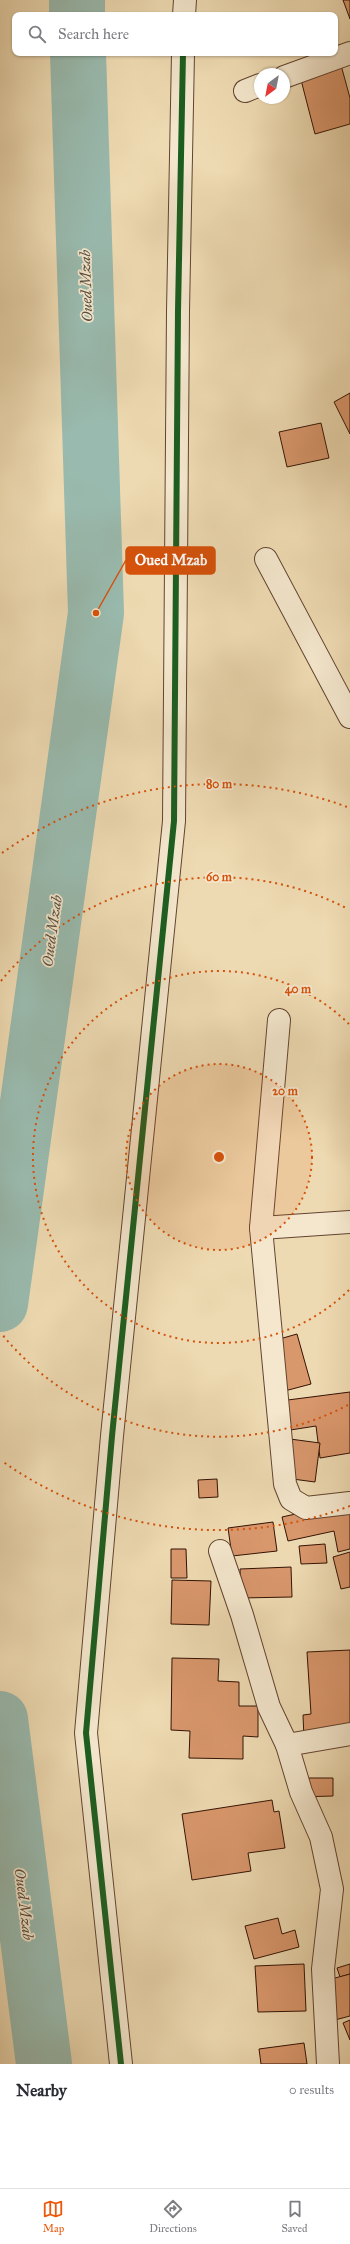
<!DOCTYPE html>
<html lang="en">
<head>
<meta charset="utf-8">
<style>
	body { margin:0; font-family:"IM FELL Great Primer",serif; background:#f2f2f3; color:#2b2b33 }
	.compass { position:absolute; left:254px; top:68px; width:36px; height:36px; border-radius:50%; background:#fff; box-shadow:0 1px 3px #0004; rotate:212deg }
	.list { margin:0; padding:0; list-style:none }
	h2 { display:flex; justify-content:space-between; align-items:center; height:52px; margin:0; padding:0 16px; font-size:17px }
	h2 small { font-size:13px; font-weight:400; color:#7c7c81 }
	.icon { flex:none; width:22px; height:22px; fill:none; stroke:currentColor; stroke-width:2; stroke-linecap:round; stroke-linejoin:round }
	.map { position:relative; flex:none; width:350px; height:2064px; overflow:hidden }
	.search { position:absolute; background:#fff; box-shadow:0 1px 3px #0004; left:12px; right:12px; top:12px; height:44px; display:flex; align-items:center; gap:10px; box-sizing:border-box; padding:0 14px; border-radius:8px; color:#7c7c81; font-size:15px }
	.sheet { height:124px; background:#fff }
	nav { display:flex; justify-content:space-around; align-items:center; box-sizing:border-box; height:56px; border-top:1px solid #e1e1e2; background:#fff; font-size:11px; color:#7c7c81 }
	nav a { display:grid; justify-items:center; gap:2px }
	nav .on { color:#ea580c }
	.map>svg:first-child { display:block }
</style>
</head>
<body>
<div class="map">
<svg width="350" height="2064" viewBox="0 0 350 2064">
	<rect width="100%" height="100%" fill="#eedab2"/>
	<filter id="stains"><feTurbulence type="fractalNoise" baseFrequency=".005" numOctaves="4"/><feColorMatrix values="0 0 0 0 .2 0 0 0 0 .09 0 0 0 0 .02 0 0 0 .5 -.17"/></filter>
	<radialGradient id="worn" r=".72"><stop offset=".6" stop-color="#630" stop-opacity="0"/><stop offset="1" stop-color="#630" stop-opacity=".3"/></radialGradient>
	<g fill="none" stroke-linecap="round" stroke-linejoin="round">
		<g stroke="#99baae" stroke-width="56">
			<polyline points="77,0 77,15"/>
			<polyline points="0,1304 96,613 78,53"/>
			<polyline points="0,1719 44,2064"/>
		</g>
	</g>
	<g fill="#d9976c" stroke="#331204">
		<polygon points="343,0 350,0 350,19"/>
		<polygon points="341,65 350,98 350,124 315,134 300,76"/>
		<polygon points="350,393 350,434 334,402"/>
		<polygon points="321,423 329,458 287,467 279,432"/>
		<polygon points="297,1334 311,1384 277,1393 262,1344"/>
		<polygon points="350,1392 350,1453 320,1458 316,1426 284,1431 280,1401"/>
		<polygon points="290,1439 320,1443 315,1482 285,1478"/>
		<polygon points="217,1479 218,1497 199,1498 198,1480"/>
		<polygon points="350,1502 350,1549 338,1552 334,1531 288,1541 282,1517"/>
		<polygon points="273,1522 277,1551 232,1556 228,1528"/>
		<polygon points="325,1544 327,1563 301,1564 299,1546"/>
		<polygon points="171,1549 186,1549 187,1578 171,1578"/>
		<polygon points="350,1552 350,1587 341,1589 333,1557"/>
		<polygon points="291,1567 292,1597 241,1598 240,1569"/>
		<polygon points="172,1580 211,1581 209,1625 171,1624"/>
		<polygon points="350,1650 350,1737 304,1739 303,1715 311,1714 307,1652"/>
		<polygon points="172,1658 219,1659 218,1681 239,1682 239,1706 258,1706 258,1737 243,1736 243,1759 189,1758 190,1731 171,1730"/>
		<polygon points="297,1778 333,1778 333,1796 297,1797"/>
		<polygon points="272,1800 274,1812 279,1811 285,1848 248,1853 251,1871 192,1880 182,1814"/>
		<polygon points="278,1918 282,1934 295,1930 299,1947 254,1959 245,1926"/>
		<polygon points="304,1964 306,2011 258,2012 255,1966"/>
		<polygon points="350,1964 350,1974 340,1977 337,1968"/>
		<polygon points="350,1974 350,2016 331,2021 320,1982"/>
		<polygon points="350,2020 350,2040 343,2023"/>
		<polygon points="304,2043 307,2064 261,2064 259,2049"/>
	</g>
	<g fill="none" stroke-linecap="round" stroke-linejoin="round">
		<g stroke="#624430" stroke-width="24">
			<g id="minor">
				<polyline points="184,15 185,0"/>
				<polyline points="284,77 350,53"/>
				<polyline points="245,91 260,85"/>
				<polyline points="266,559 350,717"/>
				<polyline points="279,1020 261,1228 285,1484 291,1499 306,1508 350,1503"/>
				<polyline points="261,1228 350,1222"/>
				<polyline points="220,1551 242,1615 269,1707 287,1745 350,1734"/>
				<polyline points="287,1745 301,1792 321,1837 332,1889 323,1969 328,2064"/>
				<polyline points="121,2064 86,1733 112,1436 174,821 178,311 183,53"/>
			</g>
		</g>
		<use href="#minor" stroke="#f4e7cd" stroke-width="22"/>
		<g stroke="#f4e7cd" stroke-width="8">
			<polyline id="cycleway" points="121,2064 86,1733 112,1436 174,821 178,311 183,53"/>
		</g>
		<use href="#cycleway" stroke="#1b5e20" stroke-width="6"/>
	</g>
	<circle cx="219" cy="1157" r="93" fill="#d6520b" fill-opacity=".12"/>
	<g fill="none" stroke="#d6520b" stroke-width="2" stroke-dasharray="2 4">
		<circle cx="219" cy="1157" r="93"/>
		<path d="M349 1290A186 186 0 1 1 349 1024"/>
		<path d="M348 1405A280 280 0 0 1 1 1333M1 981A280 280 0 0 1 348 909"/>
		<path d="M350 1506A373 373 0 0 1 2 1461M2 853A373 373 0 0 1 350 808"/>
	</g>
	<g text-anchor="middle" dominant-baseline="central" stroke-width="3.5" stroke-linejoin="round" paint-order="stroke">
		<g font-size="15" font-style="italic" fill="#574d40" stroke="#f4e7cd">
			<text transform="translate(86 286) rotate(-92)">Oued Mzab</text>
			<text transform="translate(52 931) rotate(-82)">Oued Mzab</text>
			<text transform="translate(24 1904) rotate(83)">Oued Mzab</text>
		</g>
	</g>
	<circle cx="219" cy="1157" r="6" fill="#d6520b" stroke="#f4e7cd" stroke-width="2"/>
	<g font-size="12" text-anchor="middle" font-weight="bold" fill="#d6520b" stroke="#f4e7cd" stroke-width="3.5" stroke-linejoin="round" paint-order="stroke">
		<text x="219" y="788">80 m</text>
		<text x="219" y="881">60 m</text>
		<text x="298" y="993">40 m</text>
		<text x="285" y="1095">20 m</text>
	</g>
	<path fill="none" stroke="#d6520b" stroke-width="1.5" d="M96 613L126 560"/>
	<circle fill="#d6520b" stroke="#f4e7cd" stroke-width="1.5" cx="96" cy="613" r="4"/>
	<rect fill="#d6520b" stroke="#d6520b" stroke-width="1.5" x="126" y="547" width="89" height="27" rx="4"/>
	<g font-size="15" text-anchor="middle" font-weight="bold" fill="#fff">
		<text x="171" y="565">Oued Mzab</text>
	</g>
	<rect width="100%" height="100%" filter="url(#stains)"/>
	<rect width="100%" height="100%" fill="url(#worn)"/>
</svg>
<svg class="compass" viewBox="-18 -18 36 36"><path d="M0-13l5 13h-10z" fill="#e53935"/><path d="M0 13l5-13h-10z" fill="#7c7c81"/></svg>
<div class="search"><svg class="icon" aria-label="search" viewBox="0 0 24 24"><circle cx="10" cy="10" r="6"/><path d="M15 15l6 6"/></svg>Search here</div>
</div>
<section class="sheet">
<h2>Nearby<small>0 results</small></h2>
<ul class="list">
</ul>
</section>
<nav>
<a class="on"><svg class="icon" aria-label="map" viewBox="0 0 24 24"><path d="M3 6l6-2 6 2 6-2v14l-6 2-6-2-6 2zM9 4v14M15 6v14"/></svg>Map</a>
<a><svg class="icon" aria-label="directions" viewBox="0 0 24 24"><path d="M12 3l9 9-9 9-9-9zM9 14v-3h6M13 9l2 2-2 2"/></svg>Directions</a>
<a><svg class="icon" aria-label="saved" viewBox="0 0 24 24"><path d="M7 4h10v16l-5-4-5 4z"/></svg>Saved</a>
</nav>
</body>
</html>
